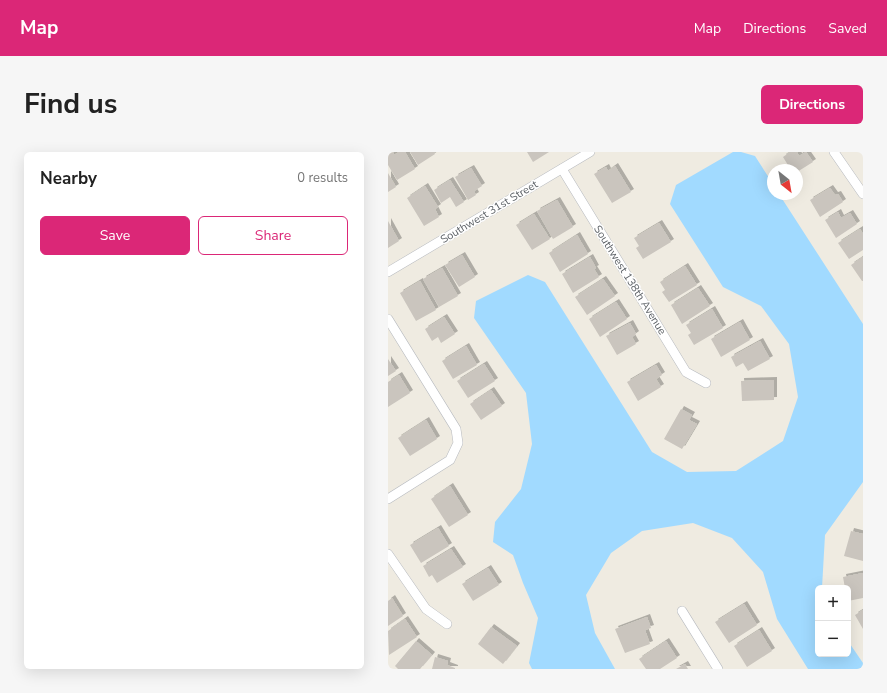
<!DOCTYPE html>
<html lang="en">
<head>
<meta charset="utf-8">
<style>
	body { margin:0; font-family:"Nunito Sans",sans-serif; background:#f6f6f6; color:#222 }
	.controls { position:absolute; right:12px; bottom:12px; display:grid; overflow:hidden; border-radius:6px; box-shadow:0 4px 16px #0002 }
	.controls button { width:36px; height:36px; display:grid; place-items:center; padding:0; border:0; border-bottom:1px solid #e0e0e0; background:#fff; color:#222; font:20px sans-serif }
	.compass { position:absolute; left:379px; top:12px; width:36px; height:36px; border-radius:50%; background:#fff; box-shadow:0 4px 16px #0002; rotate:149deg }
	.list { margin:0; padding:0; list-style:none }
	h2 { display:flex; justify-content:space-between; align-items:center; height:52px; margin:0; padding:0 16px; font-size:17px }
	h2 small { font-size:13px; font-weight:400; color:#767676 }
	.actions { display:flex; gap:8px; padding:12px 16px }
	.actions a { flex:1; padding:9px 0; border:1px solid #db2777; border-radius:6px; text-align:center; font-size:14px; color:#db2777 }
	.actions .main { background:#db2777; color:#fff }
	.map { position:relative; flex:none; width:475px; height:517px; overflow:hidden; border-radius:6px }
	header { display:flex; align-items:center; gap:24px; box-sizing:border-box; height:56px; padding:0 20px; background:#db2777; color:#fff }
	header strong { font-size:19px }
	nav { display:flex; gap:22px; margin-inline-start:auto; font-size:14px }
	.intro { display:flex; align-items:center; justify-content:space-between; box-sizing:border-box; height:96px; padding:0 24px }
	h1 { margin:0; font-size:28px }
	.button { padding:10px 18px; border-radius:6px; background:#db2777; color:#fff; font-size:14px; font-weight:700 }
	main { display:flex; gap:24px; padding:0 24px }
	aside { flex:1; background:#fff; border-radius:6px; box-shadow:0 4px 16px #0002 }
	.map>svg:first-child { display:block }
</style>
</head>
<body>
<header>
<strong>Map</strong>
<nav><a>Map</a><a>Directions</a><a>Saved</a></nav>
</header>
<div class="intro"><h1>Find us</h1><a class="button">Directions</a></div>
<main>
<aside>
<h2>Nearby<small>0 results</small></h2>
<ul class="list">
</ul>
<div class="actions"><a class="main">Save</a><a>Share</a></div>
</aside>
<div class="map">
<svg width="475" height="517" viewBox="0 0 475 517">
	<defs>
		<filter id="shadow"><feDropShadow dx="3" dy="-3" stdDeviation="0" flood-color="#0004"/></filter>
	</defs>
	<rect width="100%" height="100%" fill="#efebe1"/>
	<polygon fill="#a1daff" points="345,0 353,0 367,4 385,32 385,42 391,42 475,172 475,330 437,383 434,436 430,436 430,502 460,502 460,489 475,511 475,517 420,517 389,467 375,420 344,386 305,371 254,379 223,401 198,443 207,481 227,517 144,517 141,511 150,466 135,431 125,403 105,390 107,370 133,337 144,292 138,241 86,166 88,149 140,123 157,130 264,300 299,320 348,319 395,289 410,245 401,192 373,154 335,135 282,52 288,33"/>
	<g fill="#cac5be" filter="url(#shadow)">
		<polygon points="0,0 5,0 6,3 11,0 17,0 27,17 9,28 0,13"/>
		<polygon points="22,0 46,0 47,2 30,13"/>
		<polygon points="139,0 161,0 145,10"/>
		<polygon points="402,0 409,0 411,4 418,0 425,10 409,20 409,18 403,18 395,5"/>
		<polygon points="227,14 243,40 224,51 206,22 218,15 220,19"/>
		<polygon points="83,16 94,34 86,39 88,43 80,48 67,25"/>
		<polygon points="0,21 8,35 0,40"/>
		<polygon points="62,28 76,50 68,55 62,45 53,51 46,38"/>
		<polygon points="37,34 50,55 47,57 51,65 36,74 19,46"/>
		<polygon points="442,36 447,43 450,42 455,50 432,65 422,48"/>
		<polygon points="169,48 185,75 165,87 149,59"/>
		<polygon points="450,60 453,66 462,61 469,72 448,86 437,68"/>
		<polygon points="146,62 162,87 144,98 128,73"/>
		<polygon points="0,69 11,89 0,96"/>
		<polygon points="271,71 283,90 255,107 248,96 251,94 246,86"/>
		<polygon points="472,77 475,82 475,98 461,107 450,91"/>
		<polygon points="189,83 200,102 172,120 161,101"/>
		<polygon points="74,103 87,125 71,135 57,113"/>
		<polygon points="202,105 208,116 206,117 211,125 185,141 174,122"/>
		<polygon points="475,105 475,129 474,129 463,113"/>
		<polygon points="297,114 309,133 281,150 274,140 277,138 272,130"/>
		<polygon points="54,116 70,144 51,155 35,127"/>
		<polygon points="215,127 227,144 199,163 187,145"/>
		<polygon points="32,129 48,158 28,169 12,141"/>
		<polygon points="310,136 322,154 294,172 283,153"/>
		<polygon points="228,150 239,167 212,185 201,167"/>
		<polygon points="324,157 335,176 306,193 300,183 303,181 298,173"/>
		<polygon points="56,165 67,182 53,191 50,185 44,189 37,177"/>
		<polygon points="352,170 362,188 333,205 323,187"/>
		<polygon points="242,171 248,182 244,185 248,192 229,203 218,184"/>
		<polygon points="372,189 382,207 360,219 355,211 348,215 343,205"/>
		<polygon points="78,194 89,213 65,227 54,209"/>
		<polygon points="0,207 8,219 0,224"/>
		<polygon points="96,212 107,229 80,246 69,229"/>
		<polygon points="268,213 274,223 268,227 273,235 250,249 239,230"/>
		<polygon points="11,223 22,241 0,255 0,230"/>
		<polygon points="386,228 386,248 354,249 353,229"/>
		<polygon points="103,238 114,254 93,268 82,252"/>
		<polygon points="293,257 304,263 301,268 309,272 294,297 276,287"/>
		<polygon points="38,268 49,287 22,304 10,286"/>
		<polygon points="62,334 80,363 61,375 43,347"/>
		<polygon points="50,376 61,394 33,411 22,393"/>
		<polygon points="463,379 475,382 475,409 456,404"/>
		<polygon points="63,397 75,415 49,431 44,423 41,425 35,414"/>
		<polygon points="100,416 111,433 85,449 74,432"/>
		<polygon points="475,421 475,446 460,449 460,436 457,436 455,425"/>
		<polygon points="4,446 15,464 0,474 0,449"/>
		<polygon points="356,452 369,473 341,491 327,470"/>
		<polygon points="475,458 475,477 467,463"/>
		<polygon points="259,465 263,476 257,478 262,492 237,501 227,477"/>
		<polygon points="17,467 29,485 1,503 0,479"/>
		<polygon points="103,475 129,494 115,512 90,492"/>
		<polygon points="371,478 384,499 359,515 346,494"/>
		<polygon points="28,489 44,503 32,517 10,517 7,514"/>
		<polygon points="278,489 289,506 272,517 258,517 251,507"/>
		<polygon points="47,505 60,509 59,513 67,516 67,517 44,517"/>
		<polygon points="297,512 300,517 288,517"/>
	</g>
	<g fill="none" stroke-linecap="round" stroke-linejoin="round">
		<g stroke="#b7babf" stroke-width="10">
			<g id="street">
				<polyline points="446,0 475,42"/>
				<polyline points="174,17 298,220 318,231"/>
				<polyline points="0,120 202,0"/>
				<polyline points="0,167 68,277 70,291 62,308 0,347"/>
				<polyline points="0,402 38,457 59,472"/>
				<polyline points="294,459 330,517"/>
			</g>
		</g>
		<use href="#street" stroke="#fff" stroke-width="9"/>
	</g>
	<g text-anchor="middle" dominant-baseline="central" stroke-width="3" stroke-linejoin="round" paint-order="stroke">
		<g font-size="11" fill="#5a5f64" stroke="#fff">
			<text transform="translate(101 60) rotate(-31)">Southwest 31st Street</text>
			<text transform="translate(242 128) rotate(58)">Southwest 138th Avenue</text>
		</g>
	</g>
</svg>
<div class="controls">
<button>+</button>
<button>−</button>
</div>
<svg class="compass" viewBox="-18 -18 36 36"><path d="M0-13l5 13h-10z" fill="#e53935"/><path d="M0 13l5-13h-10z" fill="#767676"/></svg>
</div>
</main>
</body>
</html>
